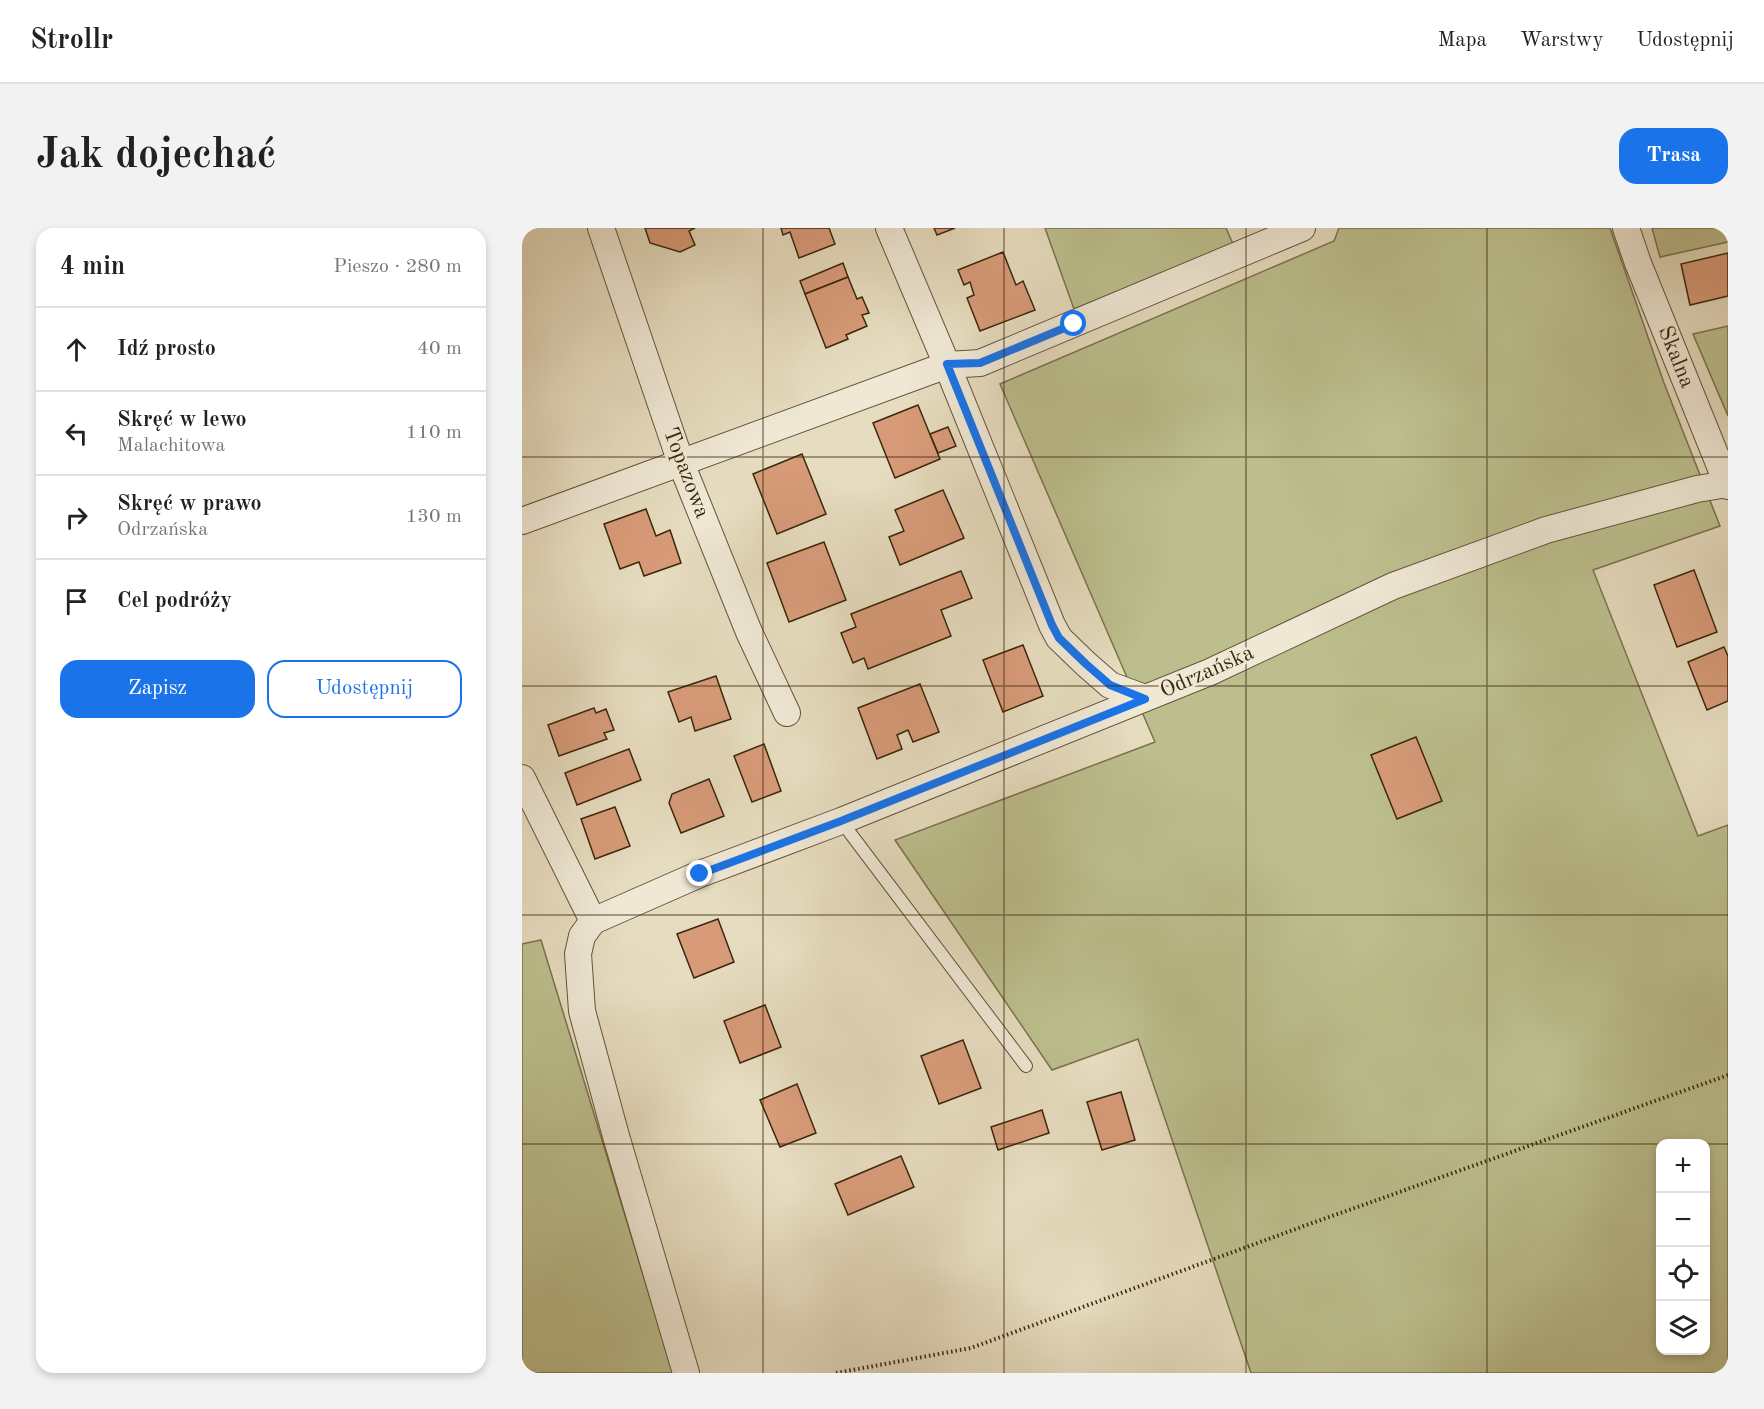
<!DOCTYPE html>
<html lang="pl">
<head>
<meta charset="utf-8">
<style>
	body { margin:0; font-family:"Old Standard TT",serif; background:#f2f2f2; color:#222 }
	.controls { position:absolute; right:18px; bottom:18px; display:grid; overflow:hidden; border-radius:12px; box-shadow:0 3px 9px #0003 }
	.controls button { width:54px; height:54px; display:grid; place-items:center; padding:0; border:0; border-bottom:2px solid #e0e0e0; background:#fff; color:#222; font:30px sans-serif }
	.stop { position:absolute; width:18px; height:18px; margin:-14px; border:4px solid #1a73e8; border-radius:50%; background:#fff }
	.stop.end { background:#1a73e8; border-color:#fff; box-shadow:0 2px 6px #0008 }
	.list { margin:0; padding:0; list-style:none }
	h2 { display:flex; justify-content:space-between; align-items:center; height:78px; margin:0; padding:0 24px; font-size:26px }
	h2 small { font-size:20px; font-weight:400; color:#767676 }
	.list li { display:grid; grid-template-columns:39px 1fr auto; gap:18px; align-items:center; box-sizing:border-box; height:84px; padding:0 24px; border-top:2px solid #e0e0e0 }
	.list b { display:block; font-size:22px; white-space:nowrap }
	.list p { margin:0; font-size:20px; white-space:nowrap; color:#767676 }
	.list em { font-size:20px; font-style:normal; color:#767676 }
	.actions { display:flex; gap:12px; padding:18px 24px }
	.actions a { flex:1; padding:14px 0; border:2px solid #1a73e8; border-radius:18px; text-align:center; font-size:21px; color:#1a73e8 }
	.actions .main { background:#1a73e8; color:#fff }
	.icon { flex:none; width:33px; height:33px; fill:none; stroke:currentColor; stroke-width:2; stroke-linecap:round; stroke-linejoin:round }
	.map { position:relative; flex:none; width:1206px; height:1145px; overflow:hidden; border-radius:18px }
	header { display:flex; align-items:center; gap:36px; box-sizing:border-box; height:84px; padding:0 30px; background:#fff; border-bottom:2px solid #e0e0e0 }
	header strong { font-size:28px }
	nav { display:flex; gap:33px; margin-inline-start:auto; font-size:21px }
	.intro { display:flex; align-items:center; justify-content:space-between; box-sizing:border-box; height:144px; padding:0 36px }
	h1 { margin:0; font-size:42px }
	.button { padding:15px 27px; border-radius:18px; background:#1a73e8; color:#fff; font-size:21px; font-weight:700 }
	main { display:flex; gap:36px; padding:0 36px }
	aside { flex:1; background:#fff; border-radius:18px; box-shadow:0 3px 9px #0003 }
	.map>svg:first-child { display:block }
</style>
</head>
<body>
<header>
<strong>Strollr</strong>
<nav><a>Mapa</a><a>Warstwy</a><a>Udostępnij</a></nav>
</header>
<div class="intro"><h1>Jak dojechać</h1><a class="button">Trasa</a></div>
<main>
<aside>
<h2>4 min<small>Pieszo · 280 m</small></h2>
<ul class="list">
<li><svg class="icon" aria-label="ahead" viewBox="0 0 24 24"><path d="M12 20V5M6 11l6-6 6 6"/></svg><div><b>Idź prosto</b></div><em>40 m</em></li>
<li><svg class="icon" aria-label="left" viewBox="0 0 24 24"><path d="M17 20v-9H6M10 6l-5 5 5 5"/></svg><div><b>Skręć w lewo</b><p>Malachitowa</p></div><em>110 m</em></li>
<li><svg class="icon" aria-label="right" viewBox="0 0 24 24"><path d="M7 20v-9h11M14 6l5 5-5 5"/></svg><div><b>Skręć w prawo</b><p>Odrzańska</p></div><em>130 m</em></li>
<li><svg class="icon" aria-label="arrive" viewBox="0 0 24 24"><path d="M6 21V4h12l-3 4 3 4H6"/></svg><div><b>Cel podróży</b></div></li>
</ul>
<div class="actions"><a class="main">Zapisz</a><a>Udostępnij</a></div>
</aside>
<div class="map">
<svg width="1206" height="1145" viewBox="0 0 1206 1145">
	<rect width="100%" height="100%" fill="#e6dcbf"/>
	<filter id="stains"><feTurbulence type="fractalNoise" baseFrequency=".00333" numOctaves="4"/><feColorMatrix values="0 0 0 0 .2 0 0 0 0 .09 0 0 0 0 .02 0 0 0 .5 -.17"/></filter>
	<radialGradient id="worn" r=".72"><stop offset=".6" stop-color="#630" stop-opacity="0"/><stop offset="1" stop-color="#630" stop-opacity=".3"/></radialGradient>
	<g fill="#bcbe8d" stroke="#7c724c" stroke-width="1.5" fill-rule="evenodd">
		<polygon points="523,0 704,0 711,16 552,81"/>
		<path d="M 817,0 L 1088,0 L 1142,155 L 1198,298 L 1071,342 L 1176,608 L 1206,597 L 1206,1145 L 729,1145 L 616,811 L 530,842 L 373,612 L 633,514 L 478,156 L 812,13 ZM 1138,916 L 1184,916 L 1184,1122 L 1138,1122 Z"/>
		<polygon points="1130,0 1206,0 1206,14 1138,29"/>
		<polygon points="1206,98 1206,188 1171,106"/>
		<polygon points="19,712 151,1145 0,1145 0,716"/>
	</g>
	<g fill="#d89b79" stroke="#3b270b" stroke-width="1.5">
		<polygon points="123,0 173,0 167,3 173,17 158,24 128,15"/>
		<polygon points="259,0 307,0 313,16 277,30 268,4 261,7"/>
		<polygon points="412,0 433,0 415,7"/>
		<polygon points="481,24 494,57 501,53 513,82 458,103 445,70 452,67 448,54 442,57 436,42"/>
		<polygon points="1206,25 1206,68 1168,77 1159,36"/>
		<polygon points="321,35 326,49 283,66 278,53"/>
		<polygon points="326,49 335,71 340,69 347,85 340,87 345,98 324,107 326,111 304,120 283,66"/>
		<polygon points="396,177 418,231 373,250 351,195"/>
		<polygon points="426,199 434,218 416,225 408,206"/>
		<polygon points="280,226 304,286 255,306 231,246"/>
		<polygon points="421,262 442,310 378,337 367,309 382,303 373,282"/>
		<polygon points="124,281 134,308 148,302 159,335 122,348 117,334 98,341 82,296"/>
		<polygon points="302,314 324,372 267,394 245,335"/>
		<polygon points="1172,342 1195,404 1155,419 1132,357"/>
		<polygon points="439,343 450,370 419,382 429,408 346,441 342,430 331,435 319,405 334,399 329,386"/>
		<polygon points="501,417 521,468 481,484 461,432"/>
		<polygon points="1202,419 1206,428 1206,473 1185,482 1166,434"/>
		<polygon points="194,448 209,491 173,503 169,489 157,494 146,464"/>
		<polygon points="398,456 417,504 391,514 386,502 375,507 380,521 355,531 336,480"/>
		<polygon points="72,480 74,485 84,481 92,502 82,505 85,511 37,528 26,497"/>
		<polygon points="894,509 920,573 875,591 849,527"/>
		<polygon points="242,516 259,563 230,574 212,528"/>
		<polygon points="107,521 119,552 55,577 43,545"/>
		<polygon points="187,551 202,588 159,605 147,575 150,566"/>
		<polygon points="93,579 108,618 73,631 59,591"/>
		<polygon points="196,691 212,734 172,750 155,706"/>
		<polygon points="243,777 259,819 218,835 202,793"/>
		<polygon points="441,812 459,860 417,876 399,828"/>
		<polygon points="275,856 294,905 258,919 238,872"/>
		<polygon points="599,864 613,912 580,922 565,874"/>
		<polygon points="520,882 527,905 476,922 469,899"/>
		<polygon points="379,928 392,959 326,987 313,956"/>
	</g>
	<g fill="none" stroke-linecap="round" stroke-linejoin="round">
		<g stroke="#665438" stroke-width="14">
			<polyline id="lane" points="319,593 504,838"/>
		</g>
		<g stroke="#665438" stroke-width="28">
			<g id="street">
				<polyline points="79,0 159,235 227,404 265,485"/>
				<polyline points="367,0 425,137 530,397 537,410 564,436 588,457 623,470"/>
				<polyline points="1104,0 1116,35 1206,258"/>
				<polyline points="0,293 425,137 458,135 780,0"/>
				<polyline points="0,550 71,693"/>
				<polyline points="71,693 178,646 319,593 688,444 871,358 1024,302 1175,261 1205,256"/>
				<polyline points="71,693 60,708 56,726 60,783 94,908 164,1145"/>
			</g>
		</g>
		<polyline stroke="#3b270b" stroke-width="4" stroke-dasharray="1.5 3" stroke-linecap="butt" points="314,1145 449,1120 782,998 1206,847"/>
		<use href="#lane" stroke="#efe8d5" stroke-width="12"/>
		<use href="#street" stroke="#efe8d5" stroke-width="26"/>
	</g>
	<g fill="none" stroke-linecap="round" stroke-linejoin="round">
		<polyline stroke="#1a73e8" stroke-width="8" points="178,646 319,593 623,471 588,457 564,436 537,410 530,397 425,136 458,135 552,96"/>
	</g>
	<path fill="none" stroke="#3b270b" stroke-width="1.5" stroke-opacity="0.55" d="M 241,0 L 241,1145M 482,0 L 482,1145M 724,0 L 724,1145M 965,0 L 965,1145M 0,229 L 1206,229M 0,458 L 1206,458M 0,687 L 1206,687M 0,916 L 1138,916M 1184,916 L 1206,916"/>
	<g text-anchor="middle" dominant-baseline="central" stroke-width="5" stroke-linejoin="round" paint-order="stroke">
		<g font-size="22" fill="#3b270b" stroke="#efe8d5">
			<text transform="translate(1154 129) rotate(68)">Skalna</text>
			<text transform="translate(164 245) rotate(69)">Topazowa</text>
			<text transform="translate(685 444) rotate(-24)">Odrzańska</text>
		</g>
	</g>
	<rect width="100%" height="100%" filter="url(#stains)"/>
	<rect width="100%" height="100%" fill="url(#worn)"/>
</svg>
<div class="controls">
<button>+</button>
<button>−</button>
<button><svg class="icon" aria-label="locate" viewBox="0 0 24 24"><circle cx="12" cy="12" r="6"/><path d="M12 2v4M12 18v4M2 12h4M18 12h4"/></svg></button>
<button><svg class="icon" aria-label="layers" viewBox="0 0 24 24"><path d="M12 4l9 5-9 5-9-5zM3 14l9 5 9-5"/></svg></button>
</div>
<div class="stop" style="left:552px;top:96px"></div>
<div class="stop end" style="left:178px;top:646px"></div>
</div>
</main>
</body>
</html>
